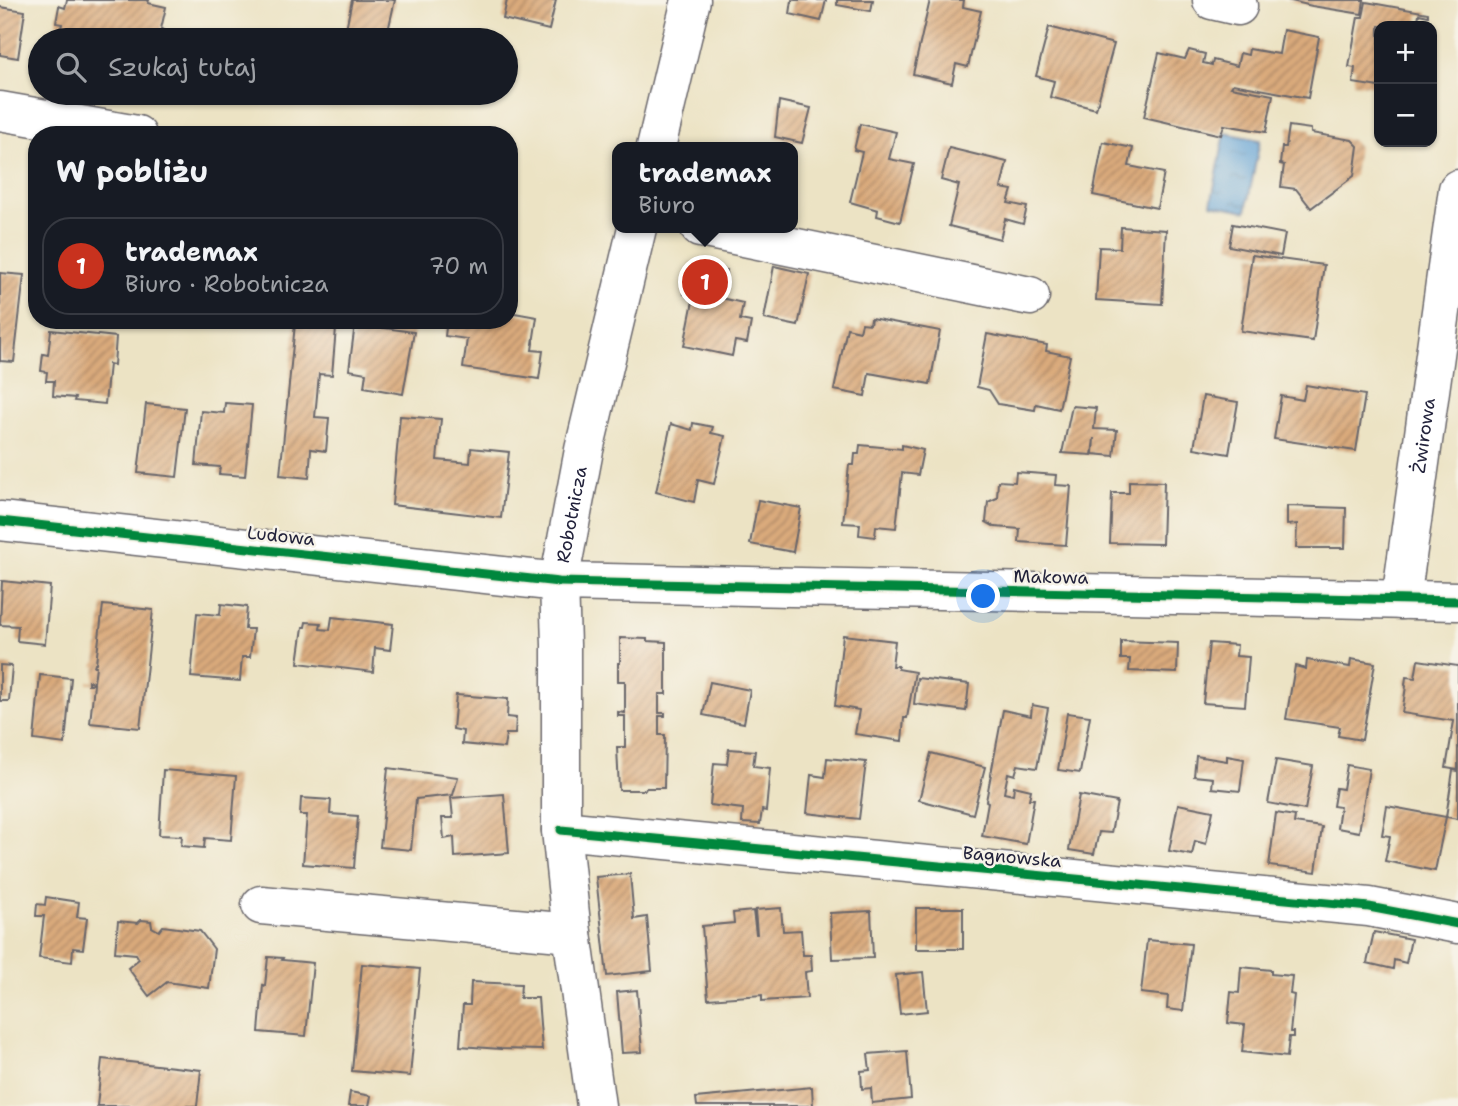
<!DOCTYPE html>
<html lang="pl">
<head>
<meta charset="utf-8">
<style>
	body { margin:0; font-family:"Shantell Sans",sans-serif; background:#20242c; color:#f1f3f6 }
	.controls { position:absolute; right:21px; top:21px; display:grid; overflow:hidden; border-radius:14px; box-shadow:0 2px 5px #0004 }
	.controls button { width:63px; height:63px; display:grid; place-items:center; padding:0; border:0; border-bottom:2px solid #363941; background:#171b24; color:#f1f3f6; font:35px sans-serif }
	.you { position:absolute; left:984px; top:597px; width:24px; height:24px; margin:-18px; border:5px solid #fff; border-radius:50%; background:#1a73e8; box-shadow:0 0 0 10px #1a73e833 }
	.badge { display:grid; place-items:center; width:46px; height:46px; border-radius:50%; background:#c8321e; color:#fff; font-size:23px; font-weight:700 }
	.pin { position:absolute; translate:-50% -50%; border:4px solid #fff; box-shadow:0 2px 7px #0006 }
	.popup { position:absolute; left:612px; top:142px; width:186px; height:91px; box-sizing:border-box; display:grid; place-content:center; border-radius:14px; background:#171b24; filter:drop-shadow(0 2px 5px #0005); font-size:23px; white-space:nowrap; color:#9ea1a6 }
	.popup b { font-size:26px; color:#f1f3f6 }
	.popup::after { content:''; position:absolute; left:50%; top:100%; margin-left:-14px; border:14px solid transparent; border-top-color:#171b24 }
	.list { margin:0; padding:0; list-style:none }
	h2 { display:flex; justify-content:space-between; align-items:center; height:91px; margin:0; padding:0 28px; font-size:30px }
	h2 small { font-size:23px; font-weight:400; color:#9ea1a6 }
	.list li { display:grid; grid-template-columns:46px 1fr auto; gap:21px; align-items:center; box-sizing:border-box; height:98px; margin:0 14px 14px; padding:0 14px; border:2px solid #363941; border-radius:28px }
	.list b { display:block; font-size:26px; white-space:nowrap }
	.list p { margin:0; font-size:23px; white-space:nowrap; color:#9ea1a6 }
	.list em { font-size:23px; font-style:normal; color:#9ea1a6 }
	.icon { flex:none; width:38px; height:38px; fill:none; stroke:currentColor; stroke-width:2; stroke-linecap:round; stroke-linejoin:round }
	.map { position:relative; flex:none; width:1458px; height:1106px; overflow:hidden }
	.search { position:absolute; background:#171b24; box-shadow:0 2px 5px #0004; left:28px; top:28px; width:490px; height:77px; display:flex; align-items:center; gap:18px; box-sizing:border-box; padding:0 24px; border-radius:38px; color:#9ea1a6; font-size:26px }
	.panel { position:absolute; background:#171b24; box-shadow:0 2px 5px #0004; left:28px; top:126px; width:490px; height:203px; border-radius:28px }
	.map>svg:first-child { display:block }
</style>
</head>
<body>
<div class="map">
<svg width="1458" height="1106" viewBox="0 0 1458 1106">
	<defs>
		<pattern id="water-ripples" width="26" height="14" patternUnits="userSpaceOnUse" patternTransform="scale(1.75)"><rect width="26" height="14" fill="#62a2d5"/><path d="M2 4q2-2 4 0t4 0M15 11q2-2 4 0t4 0" fill="none" stroke="#5084ae"/></pattern>
		<pattern id="building-hatch" width="6" height="6" patternUnits="userSpaceOnUse" patternTransform="scale(1.75)"><rect width="6" height="6" fill="#daaa7c"/><path d="M-1 1l2-2M0 6l6-6M5 7l2-2" fill="none" stroke="#b08a67"/></pattern>
	</defs>
	<rect width="100%" height="100%" fill="#f7f3e8"/>
	<filter id="ink" filterUnits="userSpaceOnUse"><feTurbulence type="fractalNoise" baseFrequency=".0143" numOctaves="2"/><feDisplacementMap in="SourceGraphic" scale="14" xChannelSelector="R" yChannelSelector="G"/><feConvolveMatrix kernelMatrix="1 2 1 2 8 2 1 2 1" color-interpolation-filters="sRGB"/></filter>
	<filter id="wash" filterUnits="userSpaceOnUse"><feTurbulence type="fractalNoise" baseFrequency=".00686" numOctaves="4" result="noise"/><feDisplacementMap in="SourceGraphic" scale="28" xChannelSelector="R" yChannelSelector="G"/><feGaussianBlur stdDeviation="1.57" result="paint"/><feColorMatrix in="noise" values="0 0 0 0 0 0 0 0 0 0 0 0 0 0 0 0 0 1.4 0 .05"/><feComposite in="paint" operator="in"/></filter>
	<g filter="url(#wash)">
		<rect width="100%" height="100%" fill="#ece3c4"/>
		<polygon fill="url(#water-ripples)" stroke="#426288" stroke-width="2" points="1225,133 1260,140 1246,211 1211,204"/>
		<g id="blocks">
			<g fill="url(#building-hatch)">
				<polygon points="67,0 149,0 148,3 166,7 161,29 166,31 164,40 58,40 62,24 56,23 59,6 65,8"/>
				<polygon points="352,0 395,0 386,40 351,40 344,38"/>
				<polygon points="507,0 556,0 549,30 503,19"/>
				<polygon points="792,0 826,0 821,21 790,14"/>
				<polygon points="837,0 873,0 871,11 837,5"/>
				<polygon points="930,0 964,0 963,7 981,11 968,67 956,64 952,83 913,74"/>
				<polygon points="1287,0 1364,0 1362,14 1312,6"/>
				<polygon points="1366,2 1428,13 1428,16 1419,14 1417,26 1379,26 1379,87 1353,83 1355,68 1349,67 1358,17 1363,17"/>
				<polygon points="0,7 25,11 18,58 0,55"/>
				<polygon points="1049,27 1114,44 1096,109 1050,97 1054,81 1036,76"/>
				<polygon points="1283,30 1319,37 1308,98 1233,84 1231,87 1273,95 1266,132 1224,125 1221,135 1144,117 1159,53 1185,59 1189,50 1205,54 1203,63 1212,65 1213,60 1237,66 1240,53 1248,55 1249,49 1279,54"/>
				<polygon points="779,101 811,108 802,143 775,137"/>
				<polygon points="860,124 896,132 889,159 914,164 900,222 877,216 878,210 850,202 862,152 854,150"/>
				<polygon points="1289,126 1311,129 1311,133 1352,140 1358,146 1354,176 1311,208 1296,189 1281,187 1284,165 1280,164 1282,147 1286,147"/>
				<polygon points="1103,142 1133,148 1129,166 1164,173 1157,208 1093,195"/>
				<polygon points="949,148 1007,162 1001,188 1012,190 1008,203 1027,207 1023,224 1005,219 1000,239 949,226 959,185 941,180"/>
				<polygon points="1233,224 1285,234 1281,256 1229,246"/>
				<polygon points="1121,227 1166,230 1162,304 1096,300 1099,247 1120,248"/>
				<polygon points="1252,255 1324,265 1313,341 1241,331"/>
				<polygon points="691,263 727,270 721,298 743,303 740,320 751,322 747,343 735,341 732,356 684,346 694,296 684,294"/>
				<polygon points="774,266 809,274 798,326 764,319"/>
				<polygon points="0,273 24,275 14,362 0,361"/>
				<polygon points="509,312 537,317 532,350 543,351 539,379 463,368 467,339 445,336 447,320 509,320"/>
				<polygon points="871,318 940,331 930,384 869,373 865,396 834,390 847,328 860,331 862,323 870,324"/>
				<polygon points="295,324 336,328 332,375 319,374 315,417 329,418 326,451 311,449 309,478 280,475"/>
				<polygon points="355,324 414,332 403,394 364,387 366,373 349,370"/>
				<polygon points="51,330 116,337 114,365 109,364 105,404 74,401 75,398 53,396 54,381 46,381 47,372 41,371 43,354 48,355"/>
				<polygon points="987,334 1047,345 1046,351 1070,356 1059,409 1036,404 1035,410 998,404 989,390 977,387"/>
				<polygon points="1306,385 1365,395 1356,451 1274,439 1281,396 1303,400"/>
				<polygon points="1203,396 1238,402 1229,454 1194,448"/>
				<polygon points="225,403 252,405 245,476 219,474 220,467 196,465 201,411 224,413"/>
				<polygon points="146,404 185,408 177,477 138,473"/>
				<polygon points="1072,406 1096,408 1094,429 1117,430 1114,456 1093,454 1094,438 1092,455 1062,453"/>
				<polygon points="400,416 441,419 437,460 470,463 471,448 509,452 501,518 392,505"/>
				<polygon points="693,423 713,427 711,433 725,436 714,484 698,480 694,502 656,492 671,424 692,430"/>
				<polygon points="860,445 902,449 902,445 923,450 918,475 902,473 896,528 876,526 875,537 859,535 860,524 843,523 849,465 854,465 855,454 859,454"/>
				<polygon points="1016,472 1056,475 1055,485 1071,486 1066,545 1019,542 1020,529 995,527 986,522 988,502 997,498 998,481 1015,482"/>
				<polygon points="1129,481 1164,482 1162,544 1110,543 1112,493 1129,493"/>
				<polygon points="758,500 801,508 793,552 750,544"/>
				<polygon points="1287,506 1346,508 1345,548 1296,548 1297,524 1287,525"/>
				<polygon points="2,581 50,586 45,644 17,641 18,626 0,625"/>
				<polygon points="221,604 247,607 245,629 253,629 250,657 242,657 240,681 191,677 197,613 220,615"/>
				<polygon points="103,605 153,610 140,728 90,723 94,684 88,684 88,681 94,682 96,666 94,666 95,663 96,663"/>
				<polygon points="332,617 393,624 390,650 375,648 373,672 298,663 303,627 305,627 306,622 321,623 320,629 330,630"/>
				<polygon points="843,635 895,641 892,666 898,666 898,669 915,672 907,718 904,718 902,741 855,734 859,710 835,706"/>
				<polygon points="620,638 647,639 647,641 666,642 666,694 659,694 659,713 665,713 665,716 659,716 659,735 665,735 664,788 646,788 645,790 619,790 617,747 625,747 625,716 618,716 618,712 625,713 625,681 618,681 618,663 620,663"/>
				<polygon points="1121,641 1178,643 1177,673 1129,671 1130,659 1121,659"/>
				<polygon points="1209,643 1237,645 1236,656 1249,657 1245,706 1203,703"/>
				<polygon points="1351,659 1375,663 1362,740 1338,736 1340,727 1286,719 1295,666 1306,669 1307,660 1350,667"/>
				<polygon points="1418,660 1458,666 1458,770 1446,768 1454,721 1402,713 1406,686 1405,685 1406,677 1415,678"/>
				<polygon points="0,665 12,666 9,701 0,701"/>
				<polygon points="40,675 71,678 65,744 34,740"/>
				<polygon points="917,678 969,684 966,711 914,704"/>
				<polygon points="710,682 750,690 744,723 703,715"/>
				<polygon points="456,695 508,699 507,717 516,718 515,734 506,734 504,748 462,744 463,731 453,729"/>
				<polygon points="1032,705 1048,708 1037,768 1018,765 1015,775 1008,773 1004,793 1013,795 1014,786 1031,790 1029,799 1034,799 1026,844 982,836 988,802 986,801 1003,710 1031,716"/>
				<polygon points="1067,713 1090,716 1080,773 1058,770"/>
				<polygon points="729,749 755,751 753,766 770,768 766,811 762,810 760,824 742,823 743,809 710,805 714,763 727,764"/>
				<polygon points="931,753 985,767 973,814 919,800"/>
				<polygon points="1196,756 1227,761 1227,756 1244,759 1240,791 1212,788 1213,778 1194,776"/>
				<polygon points="827,758 866,762 859,819 807,813 811,775 825,777"/>
				<polygon points="1276,760 1313,766 1305,810 1268,803"/>
				<polygon points="1347,765 1369,769 1359,832 1337,828 1340,807 1333,806 1336,788 1343,789"/>
				<polygon points="388,768 458,777 453,795 416,799 411,850 380,847"/>
				<polygon points="163,770 236,776 231,840 205,838 204,848 181,846 182,836 159,835"/>
				<polygon points="1453,770 1458,771 1458,819 1446,817"/>
				<polygon points="504,794 509,853 455,857 454,837 444,839 442,818 453,818 451,798"/>
				<polygon points="1079,795 1117,802 1111,833 1099,832 1094,854 1069,850"/>
				<polygon points="301,798 331,800 330,814 358,816 354,868 303,864 307,815 300,815"/>
				<polygon points="1178,804 1213,811 1206,844 1195,841 1192,855 1169,851"/>
				<polygon points="1387,806 1446,817 1435,871 1385,861 1390,836 1382,835"/>
				<polygon points="1276,813 1295,816 1294,823 1322,827 1316,872 1269,866"/>
				<polygon points="630,874 634,919 647,917 652,971 607,976 596,877"/>
				<polygon points="46,897 79,902 77,917 87,918 83,949 73,948 72,962 39,958 44,916 36,916 37,904 45,905"/>
				<polygon points="781,908 783,931 801,930 803,955 811,955 812,971 805,972 807,998 762,1001 762,995 708,999 702,926 734,923 733,913 753,911 756,934 757,934 755,910"/>
				<rect x="916" y="908" width="47" height="41"/>
				<polygon points="871,911 873,958 832,959 830,913"/>
				<polygon points="141,920 151,921 152,927 159,931 163,926 200,931 214,949 209,988 167,982 149,996 128,968 139,959 136,954 115,952 118,921 138,923"/>
				<polygon points="1374,932 1411,939 1406,963 1394,960 1393,969 1367,963"/>
				<polygon points="1147,940 1191,944 1183,1011 1167,1009 1168,996 1141,993"/>
				<polygon points="268,957 283,958 282,960 313,963 306,1036 259,1032 263,985 265,986"/>
				<polygon points="362,964 420,969 410,1076 352,1071"/>
				<polygon points="1241,967 1271,970 1271,974 1292,976 1290,994 1294,995 1290,1032 1293,1032 1293,1037 1289,1037 1287,1057 1242,1052 1245,1025 1228,1023 1231,992 1239,993"/>
				<polygon points="923,972 927,1011 900,1014 896,975"/>
				<polygon points="471,982 521,984 520,998 538,998 542,1050 501,1049 460,1046 463,1005 470,1005"/>
				<polygon points="637,990 642,1052 622,1053 617,992"/>
				<polygon points="907,1051 911,1099 872,1103 871,1088 862,1089 861,1071 870,1070 868,1054"/>
				<polygon points="102,1059 201,1070 197,1106 97,1106"/>
				<polygon points="812,1087 813,1106 697,1106 696,1098"/>
				<polygon points="350,1092 371,1096 369,1106 348,1106"/>
			</g>
		</g>
	</g>
	<g filter="url(#ink)">
		<use href="#blocks" fill-opacity="0" stroke="#69666b" stroke-width="2"/>
		<g fill="none" stroke-linecap="round" stroke-linejoin="round">
			<g stroke="#69666b" stroke-width="41">
				<g id="minor">
					<polyline points="1212,0 1238,6"/>
					<polyline points="0,111 137,135"/>
					<polyline points="656,147 691,0"/>
					<polyline points="700,228 1030,296"/>
					<polyline points="0,521 559,582 1458,601"/>
					<path id="s1" d="M 1401,600 L 1458,189"/>
					<polyline points="561,830 1369,907 1458,924"/>
					<polyline points="261,905 572,933"/>
					<path id="s2" d="M 596,1106 L 572,933 L 561,830 L 561,645 L 559,582 L 584,450 L 637,228"/>
				</g>
			</g>
			<use href="#minor" stroke="#fff" stroke-width="38"/>
			<g stroke="#f7f3e8" stroke-width="13">
				<g id="cycleway">
					<polyline points="0,521 559,582 1458,601"/>
					<polyline points="561,830 1369,907 1458,924"/>
				</g>
			</g>
			<use href="#cycleway" stroke="#00873e" stroke-width="9"/>
		</g>
	</g>
	<g text-anchor="middle" dominant-baseline="central" stroke-width="5" stroke-linejoin="round" paint-order="stroke">
		<g font-size="18" fill="#22223b" stroke="#f7f3e8">
			<text stroke="none"><textPath href="#s1" startOffset="166">Żwirowa</textPath></text>
			<text stroke="none"><textPath href="#s2" startOffset="595">Robotnicza</textPath></text>
			<text transform="translate(281 536) rotate(6)">Ludowa</text>
			<text transform="translate(1051 577) rotate(1)">Makowa</text>
			<text transform="translate(1012 857) rotate(5)">Bagnowska</text>
		</g>
	</g>
</svg>
<div class="controls">
<button>+</button>
<button>−</button>
</div>
<div class="you"></div>
<div class="pin badge" style="left:705px;top:282px">1</div>
<div class="popup"><b>trademax</b>Biuro</div>
<div class="search"><svg class="icon" aria-label="search" viewBox="0 0 24 24"><circle cx="10" cy="10" r="6"/><path d="M15 15l6 6"/></svg>Szukaj tutaj</div>
<section class="panel">
<h2>W pobliżu<small></small></h2>
<ul class="list">
<li><span class="badge">1</span><div><b>trademax</b><p>Biuro · Robotnicza</p></div><em>70 m</em></li>
</ul>
</section>
</div>
</body>
</html>
